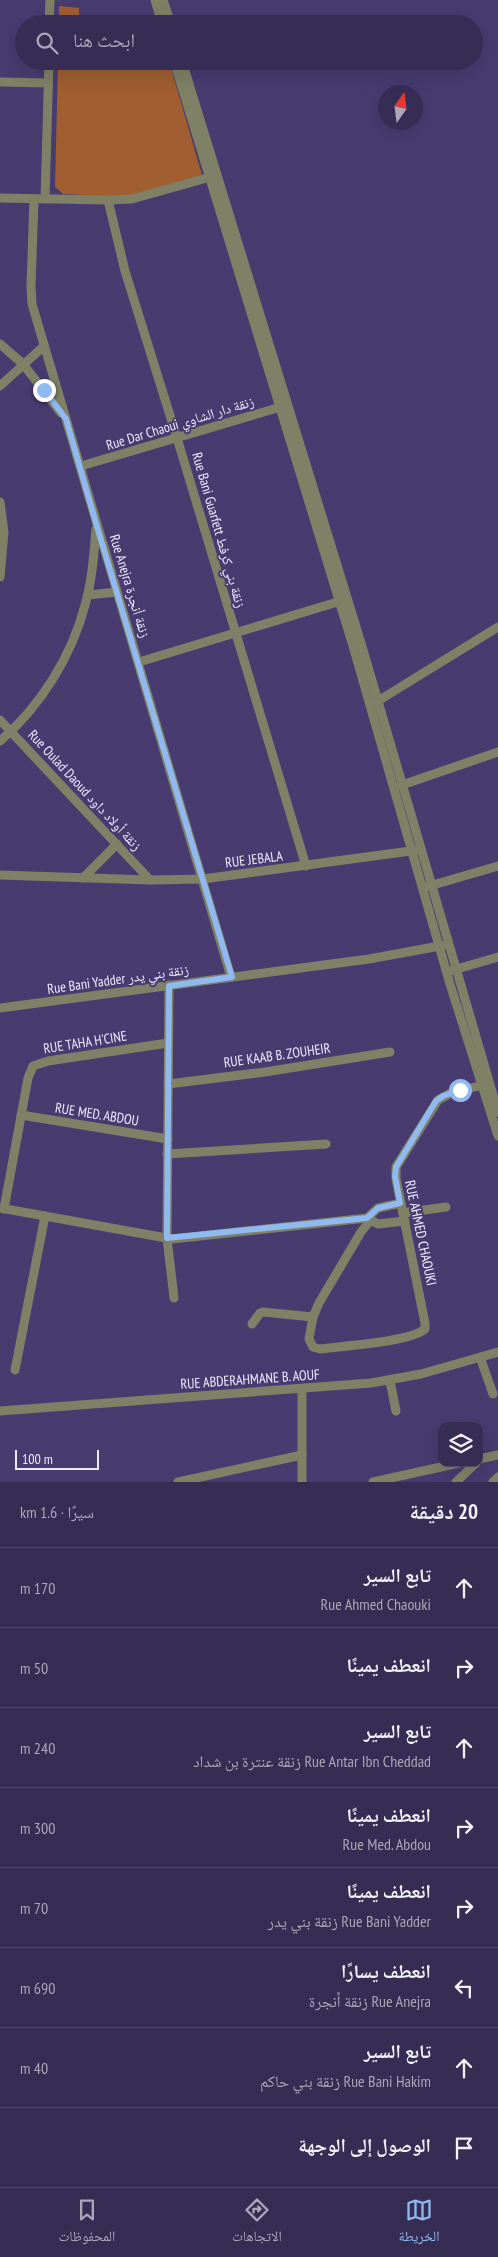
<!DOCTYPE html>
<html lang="ar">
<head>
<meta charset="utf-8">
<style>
	body { margin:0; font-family:"PT Sans Narrow","Noto Naskh Arabic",sans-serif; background:#3d345a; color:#f1f3f6; direction:rtl }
	.controls { position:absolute; right:15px; bottom:15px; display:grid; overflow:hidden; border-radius:10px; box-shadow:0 5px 20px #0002 }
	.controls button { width:45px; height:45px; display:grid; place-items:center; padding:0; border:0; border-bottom:1px solid #50486b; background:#362c54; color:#f1f3f6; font:25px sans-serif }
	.compass { position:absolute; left:378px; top:85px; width:45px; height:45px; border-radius:50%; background:#362c54; box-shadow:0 5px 20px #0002; rotate:14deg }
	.scale { position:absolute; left:15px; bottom:12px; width:84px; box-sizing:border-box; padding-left:5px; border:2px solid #edeafd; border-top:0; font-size:14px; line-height:18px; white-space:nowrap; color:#edeafd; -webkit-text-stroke:4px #483b70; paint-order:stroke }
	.stop { position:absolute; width:15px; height:15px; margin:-11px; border:4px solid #90b9f0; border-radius:50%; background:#fff }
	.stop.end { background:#90b9f0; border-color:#fff; box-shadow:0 1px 5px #0008 }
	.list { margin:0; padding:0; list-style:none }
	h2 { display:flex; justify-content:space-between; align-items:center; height:65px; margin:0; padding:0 20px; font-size:21px }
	h2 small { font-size:16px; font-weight:400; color:#aaa7b8 }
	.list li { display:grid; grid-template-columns:32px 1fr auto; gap:15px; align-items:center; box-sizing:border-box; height:80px; padding:0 20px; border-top:1px solid #50486b }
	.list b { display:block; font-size:19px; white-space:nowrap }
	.list p { margin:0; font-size:16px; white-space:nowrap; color:#aaa7b8 }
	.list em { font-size:16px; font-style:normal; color:#aaa7b8 }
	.icon { flex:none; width:28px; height:28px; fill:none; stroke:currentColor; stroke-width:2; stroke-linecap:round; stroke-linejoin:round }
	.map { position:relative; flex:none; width:498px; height:1482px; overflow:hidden; direction:ltr }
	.search { position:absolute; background:#362c54; box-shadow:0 5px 20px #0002; left:15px; right:15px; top:15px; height:55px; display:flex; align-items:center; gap:12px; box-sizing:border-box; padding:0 18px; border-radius:28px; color:#aaa7b8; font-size:19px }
	.sheet { height:705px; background:#362c54 }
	nav { display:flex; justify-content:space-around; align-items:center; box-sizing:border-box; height:70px; border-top:1px solid #50486b; background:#362c54; font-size:14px; color:#aaa7b8 }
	nav a { display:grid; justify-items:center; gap:2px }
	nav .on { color:#90b9f0 }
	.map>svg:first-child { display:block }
</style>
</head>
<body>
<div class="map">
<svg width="498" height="1482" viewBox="0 0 498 1482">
	<rect width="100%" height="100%" fill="#483b70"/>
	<g fill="#a05e31">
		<polygon points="59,6 79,8 79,24 59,24"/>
		<polygon points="58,61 169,61 202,175 127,197 63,194 55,187"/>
	</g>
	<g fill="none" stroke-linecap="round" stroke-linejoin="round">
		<g stroke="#7e8166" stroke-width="9">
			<polyline points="155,0 162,24"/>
			<polyline points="163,0 171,24"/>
			<polyline points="49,24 50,0"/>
			<polyline points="174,61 353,646 450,984 498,1136"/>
			<polyline points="182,61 361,643 498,1112"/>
			<polyline points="0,82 48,83"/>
			<polyline points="0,198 108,200 132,199 214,176"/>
			<polyline points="34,199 31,286 32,304 231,977"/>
			<polyline points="45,199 49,61"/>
			<polyline points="108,200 125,271 177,438 306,866"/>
			<polyline points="0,344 23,364 61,413"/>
			<polyline points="0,386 44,346"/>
			<polyline points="81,466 284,406"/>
			<polyline points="0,502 4,532 0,577"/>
			<polyline points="88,595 117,592"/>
			<polyline points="139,662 344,600"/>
			<polyline points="373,704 498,627"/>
			<polyline points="0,720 150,880"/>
			<path d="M 0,741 C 40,707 72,656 85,605 C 92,581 94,554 96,529"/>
			<polyline points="399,786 498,752"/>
			<polyline points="0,875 150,880 203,879 418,850"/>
			<polyline points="83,878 117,844"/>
			<polyline points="426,887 498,866"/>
			<polyline points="450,971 498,957"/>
			<polyline points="169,985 167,1238 174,1298"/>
			<polyline points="0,1008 369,959 445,945"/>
			<polyline points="168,1084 265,1072 390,1052"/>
			<polyline points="21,1115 168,1139"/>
			<polyline points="167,1154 326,1144"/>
			<polyline points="0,1208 172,1239 367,1218"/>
			<polyline points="4,1209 28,1078 33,1066 48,1061 168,1043"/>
			<polyline points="403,1213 446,1207"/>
			<polyline points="367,1218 378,1224 405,1221"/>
			<polyline points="367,1218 378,1208 401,1203"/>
			<path d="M 370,1221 L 361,1232 L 319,1303 L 313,1317 L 309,1339 L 313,1347 L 320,1349 C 342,1346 410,1342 425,1329 L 425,1323 L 396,1179 L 396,1167 L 438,1100 L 451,1093 L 487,1084"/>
			<polyline points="252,1324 260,1313 263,1312 313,1317"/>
			<polyline points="480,1357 493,1394"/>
			<polyline points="15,1370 45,1216"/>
			<polyline points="390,1381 396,1411"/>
			<polyline points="302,1389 302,1482"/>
			<polyline points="0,1411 371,1383 421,1374 498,1352"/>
			<polyline points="479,1459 498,1455"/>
			<polyline points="178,1482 302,1455"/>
			<polyline points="373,1482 459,1463"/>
			<polyline points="456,1482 476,1463"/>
			<polyline points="493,1482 498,1477"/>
		</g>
	</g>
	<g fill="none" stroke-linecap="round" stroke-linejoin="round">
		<polyline stroke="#90b9f0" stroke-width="6" points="44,390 66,419 96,523 232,977 169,986 167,1238 367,1218 378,1208 400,1203 395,1176 396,1167 436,1101 443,1096 460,1090"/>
	</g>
	<g text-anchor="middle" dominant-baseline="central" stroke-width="4" stroke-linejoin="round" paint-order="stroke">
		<g font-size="14" fill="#edeafd" stroke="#483b70">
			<text transform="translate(180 423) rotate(-17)">Rue Dar Chaoui زنقة دار الشاوي</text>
			<text transform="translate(219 530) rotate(74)">Rue Bani Guarfett زنقة بني كرفط</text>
			<text transform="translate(130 586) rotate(73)">Rue Anejra زنقة أنجرة</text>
			<text transform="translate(85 790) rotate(47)">Rue Oulad Daoud زنقة أولاد داود</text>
			<text transform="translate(254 859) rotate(-7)">RUE JEBALA</text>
			<text transform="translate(118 979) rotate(-8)">Rue Bani Yadder زنقة بني يدر</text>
			<text transform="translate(85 1042) rotate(-9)">RUE TAHA H'CINE</text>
			<text transform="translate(277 1055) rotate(-8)">RUE KAAB B. ZOUHEIR</text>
			<text transform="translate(97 1114) rotate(9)">RUE MED. ABDOU</text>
			<text transform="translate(421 1233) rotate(78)">RUE AHMED CHAOUKI</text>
			<text transform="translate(250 1379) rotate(-4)">RUE ABDERAHMANE B. AOUF</text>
		</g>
	</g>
</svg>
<div class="controls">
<button><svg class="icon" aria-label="layers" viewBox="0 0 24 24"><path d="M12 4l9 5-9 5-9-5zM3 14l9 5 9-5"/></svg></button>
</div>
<svg class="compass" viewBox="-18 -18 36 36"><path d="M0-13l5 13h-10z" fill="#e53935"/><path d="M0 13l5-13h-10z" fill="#aaa7b8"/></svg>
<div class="scale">100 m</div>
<div class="stop" style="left:460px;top:1090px"></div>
<div class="stop end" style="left:44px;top:390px"></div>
<div class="search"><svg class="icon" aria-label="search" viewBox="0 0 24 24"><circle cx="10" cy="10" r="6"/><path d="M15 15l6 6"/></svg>ابحث هنا</div>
</div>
<section class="sheet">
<h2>20 دقيقة<small>سيرًا · 1.6 km</small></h2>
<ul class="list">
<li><svg class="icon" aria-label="ahead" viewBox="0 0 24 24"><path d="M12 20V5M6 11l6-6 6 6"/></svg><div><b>تابع السير</b><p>Rue Ahmed Chaouki</p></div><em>170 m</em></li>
<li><svg class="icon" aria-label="right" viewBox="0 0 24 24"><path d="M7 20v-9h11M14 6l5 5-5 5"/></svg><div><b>انعطف يمينًا</b></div><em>50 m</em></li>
<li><svg class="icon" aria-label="ahead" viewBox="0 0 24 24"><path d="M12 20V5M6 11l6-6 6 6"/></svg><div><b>تابع السير</b><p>Rue Antar Ibn Cheddad زنقة عنترة بن شداد</p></div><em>240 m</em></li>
<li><svg class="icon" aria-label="right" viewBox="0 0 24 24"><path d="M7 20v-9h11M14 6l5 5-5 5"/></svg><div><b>انعطف يمينًا</b><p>Rue Med. Abdou</p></div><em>300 m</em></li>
<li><svg class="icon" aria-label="right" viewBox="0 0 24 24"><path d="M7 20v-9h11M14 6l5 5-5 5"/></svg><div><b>انعطف يمينًا</b><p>Rue Bani Yadder زنقة بني يدر</p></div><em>70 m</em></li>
<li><svg class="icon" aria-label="left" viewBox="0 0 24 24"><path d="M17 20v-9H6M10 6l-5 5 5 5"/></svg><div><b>انعطف يسارًا</b><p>Rue Anejra زنقة أنجرة</p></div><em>690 m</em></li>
<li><svg class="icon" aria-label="ahead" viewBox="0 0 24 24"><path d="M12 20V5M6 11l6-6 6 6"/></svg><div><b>تابع السير</b><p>Rue Bani Hakim زنقة بني حاكم</p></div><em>40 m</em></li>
<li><svg class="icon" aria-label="arrive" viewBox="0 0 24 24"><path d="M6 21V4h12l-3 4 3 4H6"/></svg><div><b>الوصول إلى الوجهة</b></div></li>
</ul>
</section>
<nav>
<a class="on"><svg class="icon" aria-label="map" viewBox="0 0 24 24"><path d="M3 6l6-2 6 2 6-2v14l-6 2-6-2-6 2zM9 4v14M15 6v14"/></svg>الخريطة</a>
<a><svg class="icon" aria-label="directions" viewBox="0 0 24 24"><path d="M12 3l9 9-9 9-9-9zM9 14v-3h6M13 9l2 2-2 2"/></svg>الاتجاهات</a>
<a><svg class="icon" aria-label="saved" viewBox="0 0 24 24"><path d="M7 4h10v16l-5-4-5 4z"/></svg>المحفوظات</a>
</nav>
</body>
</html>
